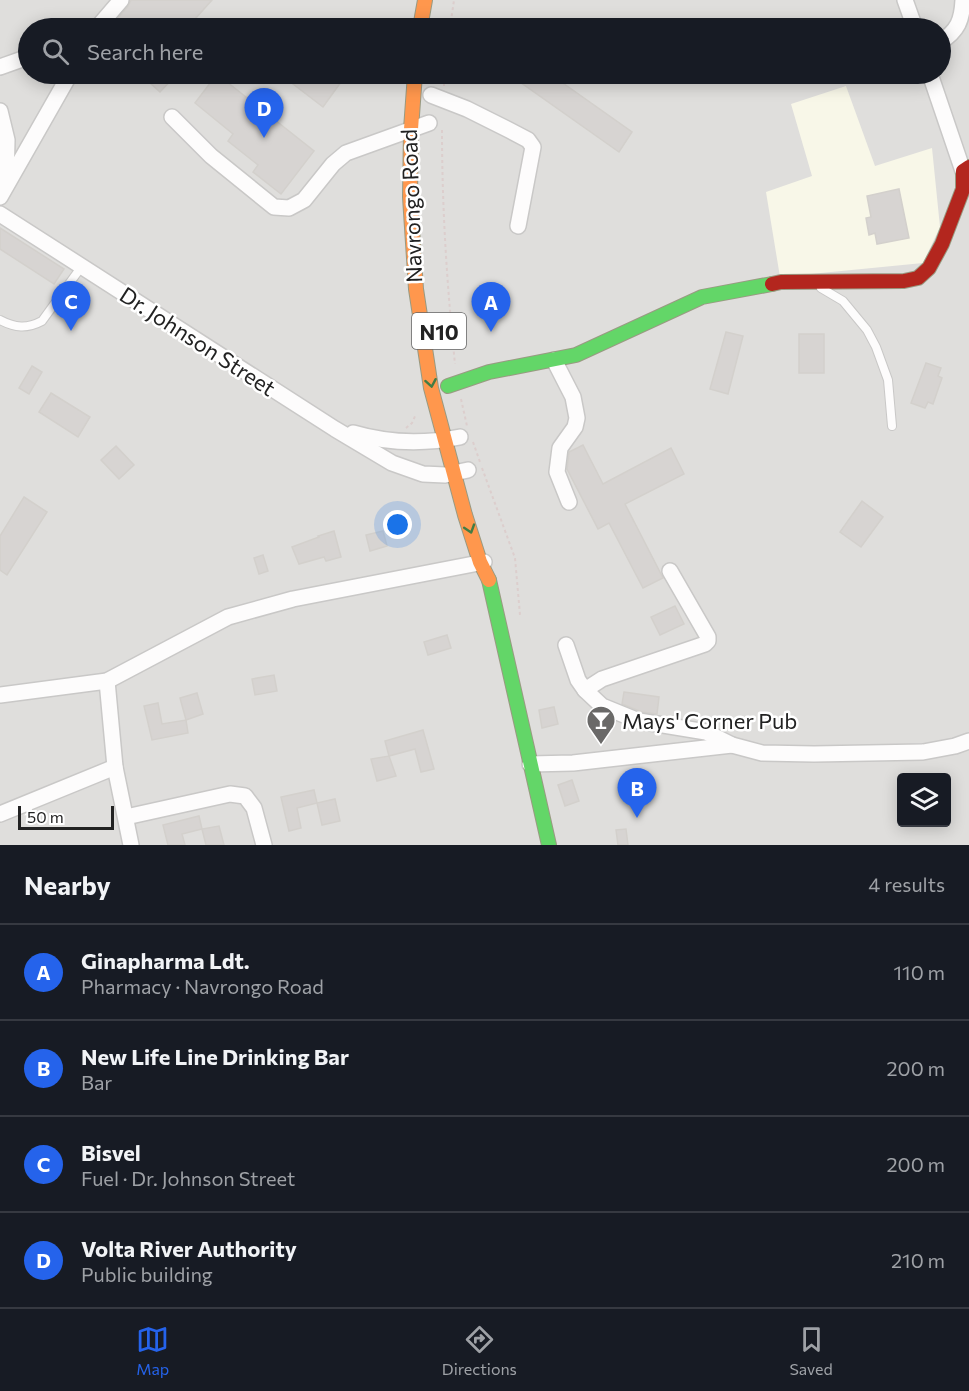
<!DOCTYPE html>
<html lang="en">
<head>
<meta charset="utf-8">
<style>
	body { margin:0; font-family:Commissioner,sans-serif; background:#242831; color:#f1f3f6 }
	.controls { position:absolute; right:18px; bottom:18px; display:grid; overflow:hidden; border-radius:6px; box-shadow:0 3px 15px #0003 }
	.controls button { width:54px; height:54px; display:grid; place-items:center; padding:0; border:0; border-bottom:2px solid #363941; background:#171b24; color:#f1f3f6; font:30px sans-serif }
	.scale { position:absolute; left:18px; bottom:15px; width:96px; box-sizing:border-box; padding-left:6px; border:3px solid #222; border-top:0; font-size:16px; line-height:21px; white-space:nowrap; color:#222; -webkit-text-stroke:4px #fff; paint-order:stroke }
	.you { position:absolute; left:398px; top:525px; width:21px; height:21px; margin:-15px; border:4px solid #fff; border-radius:50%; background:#1a73e8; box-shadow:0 0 0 9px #1a73e833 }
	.badge { display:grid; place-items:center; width:39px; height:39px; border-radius:50%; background:#2563eb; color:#fff; font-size:20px; font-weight:700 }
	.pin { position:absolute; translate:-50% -50px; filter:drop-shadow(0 2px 3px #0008) }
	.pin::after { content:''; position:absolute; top:32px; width:21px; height:18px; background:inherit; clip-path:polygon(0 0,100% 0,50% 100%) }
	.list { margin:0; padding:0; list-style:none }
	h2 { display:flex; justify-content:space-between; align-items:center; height:78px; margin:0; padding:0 24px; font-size:26px }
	h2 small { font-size:20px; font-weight:400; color:#9ea1a6 }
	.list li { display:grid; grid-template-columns:39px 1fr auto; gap:18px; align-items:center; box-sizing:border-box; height:96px; padding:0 24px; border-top:2px solid #363941 }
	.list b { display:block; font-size:22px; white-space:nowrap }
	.list p { margin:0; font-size:20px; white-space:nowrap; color:#9ea1a6 }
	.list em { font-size:20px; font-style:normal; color:#9ea1a6 }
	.icon { flex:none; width:33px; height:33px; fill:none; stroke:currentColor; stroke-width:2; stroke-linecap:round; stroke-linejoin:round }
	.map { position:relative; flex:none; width:969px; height:845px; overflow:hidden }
	.search { position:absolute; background:#171b24; box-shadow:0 3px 15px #0003; left:18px; right:18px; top:18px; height:66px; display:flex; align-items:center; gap:15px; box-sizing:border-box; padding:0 21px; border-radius:33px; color:#9ea1a6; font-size:22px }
	.sheet { height:462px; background:#171b24 }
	nav { display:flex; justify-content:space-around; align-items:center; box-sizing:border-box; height:84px; border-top:2px solid #363941; background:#171b24; font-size:16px; color:#9ea1a6 }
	nav a { display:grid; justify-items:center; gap:3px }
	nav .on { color:#2563eb }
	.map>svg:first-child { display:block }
</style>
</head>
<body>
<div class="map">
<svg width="969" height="845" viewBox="0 0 969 845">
	<rect width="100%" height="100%" fill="#f0eeeb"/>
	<path fill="#dfdedc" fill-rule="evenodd" d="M 0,0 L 969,0 L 969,845 L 0,845 ZM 28,28 L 940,28 L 940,74 L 28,74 ZM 902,778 L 946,778 L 946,822 L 902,822 Z"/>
	<polygon fill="#f8f7e8" points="846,86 875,166 932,148 940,227 923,263 780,277 766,192 812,176 791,104"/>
	<g fill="#d7d4d2" stroke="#d3d0cc" stroke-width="1.5">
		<polygon points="131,0 212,0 187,28 109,28 128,6"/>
		<polygon points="140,74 177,74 160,92"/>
		<polygon points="217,74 314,151 281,194 253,172 258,165 228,141 233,134 195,103"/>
		<polygon points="280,74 338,74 344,78 323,107"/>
		<polygon points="526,74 550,74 632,132 619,152 520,82"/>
		<polygon points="899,189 909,238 877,244 875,233 869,235 866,218 871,217 867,196"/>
		<polygon points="0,228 64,269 54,284 0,249"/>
		<polygon points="726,332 743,336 728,394 710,389"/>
		<rect x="799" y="334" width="25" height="39"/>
		<polygon points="926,363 941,368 938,376 942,378 933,404 928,402 925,408 911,403"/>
		<polygon points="32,366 42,372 29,394 19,388"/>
		<polygon points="51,393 90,417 78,437 39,412"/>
		<polygon points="583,445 603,484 671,448 684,474 625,504 663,578 643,588 609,523 598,529 567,469 569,452"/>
		<polygon points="116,446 134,465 119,479 101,460"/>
		<polygon points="24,497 47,512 7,575 0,570 0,536"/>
		<polygon points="862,501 883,517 861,547 840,532"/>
		<polygon points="334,531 341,557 326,561 324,557 299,564 292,547 319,537 318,536"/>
		<polygon points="383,531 387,546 370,551 366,535"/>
		<polygon points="263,555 268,571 259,574 254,558"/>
		<polygon points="675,606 684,624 660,635 651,617"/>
		<polygon points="447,635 451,648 428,655 424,642"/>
		<polygon points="274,675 277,691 255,695 252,679"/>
		<polygon points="624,692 659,697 657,714 642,712 622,704"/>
		<polygon points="197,693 203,714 186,720 180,698"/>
		<polygon points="158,703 162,724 186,720 188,733 152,740 144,706"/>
		<polygon points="554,707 558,724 542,728 539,710"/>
		<polygon points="423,730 434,769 421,772 415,749 389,756 385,741"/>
		<polygon points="389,756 396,776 377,781 371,759"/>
		<polygon points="572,780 579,801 565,806 558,785"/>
		<polygon points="314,790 317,803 297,808 301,828 289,831 281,797"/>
		<polygon points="335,799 340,821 322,825 317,803"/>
		<polygon points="199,816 202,829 182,834 185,845 168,845 163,825"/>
		<polygon points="219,826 224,845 206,845 202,829"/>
		<polygon points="626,829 628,845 618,845 616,830"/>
	</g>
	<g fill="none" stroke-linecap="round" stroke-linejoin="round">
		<g stroke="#c9c8c7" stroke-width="10">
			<g id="lane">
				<polyline points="821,288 843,301 867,330 876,347 888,380 892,426"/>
				<path d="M 0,320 C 15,328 27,329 42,321 L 82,266"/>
			</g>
		</g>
		<g stroke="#c9c8c7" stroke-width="18">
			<g id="street">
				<polyline points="905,0 915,28"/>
				<polyline points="97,28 121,0"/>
				<path d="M 940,42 C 958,31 962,20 963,0"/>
				<polyline points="0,67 28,57"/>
				<polyline points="930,74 963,171"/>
				<polyline points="431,95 467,109 509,130 528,140 533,147 518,226"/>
				<polyline points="0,111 7,140 6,183"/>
				<polyline points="172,117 211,156 274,207 289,208 304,200 333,164 346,153 429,123"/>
				<polyline points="0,197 70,74"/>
				<polyline points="0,214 335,429 392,463 423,474 445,475 468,470"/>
				<polyline points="554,360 573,397 577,418 575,427 560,448 557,472 569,502"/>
				<path d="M 353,433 C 387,443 425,444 460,437"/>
				<polyline points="566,645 578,680 585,690 602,706 639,721 706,732 732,745 762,753 814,754 923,752 955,746 969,741"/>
				<polyline points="107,681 115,767 131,845"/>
				<polyline points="585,690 602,679 705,644 708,641 708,637 670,571"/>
				<polyline points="0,695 107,681 228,617 293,599 484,562"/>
				<polyline points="530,764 573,763 732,745"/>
				<polyline points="0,814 115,767"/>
				<polyline points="126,817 230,794 245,796 254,808 264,845"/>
			</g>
		</g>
		<g stroke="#999a82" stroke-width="16">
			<g id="fast">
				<polyline points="448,386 489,372 576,355 702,297 772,284"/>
				<polyline points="489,580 549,845"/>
			</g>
		</g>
		<g stroke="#999a82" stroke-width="16">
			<g id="slow">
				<polyline points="420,28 425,0"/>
				<polyline points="415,74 411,129 410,197 416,289 431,388 465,515 480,562 489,580"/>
			</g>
		</g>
		<g stroke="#999a82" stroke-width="16">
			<polyline id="jam" points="772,284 781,282 904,281 918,278 929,268 942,244 963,189 963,171 969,167"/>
		</g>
		<g stroke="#dccecd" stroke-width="2" stroke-dasharray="3 3" stroke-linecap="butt">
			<polyline points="450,28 454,0"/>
			<polyline points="444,86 444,74"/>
			<path d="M 442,130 C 442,209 447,286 455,364"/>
			<polyline points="461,399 467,426"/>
			<polyline points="406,428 412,423 416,414"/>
			<polyline points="473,442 480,462"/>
			<polyline points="482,468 515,558 520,615"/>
		</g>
		<use href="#lane" stroke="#fdfcfc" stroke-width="8"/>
		<use href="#street" stroke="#fdfcfc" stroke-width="15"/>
		<use href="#fast" stroke="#63d668" stroke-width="14"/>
		<use href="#slow" stroke="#ff974d" stroke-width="14"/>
		<use href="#jam" stroke="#b3261e" stroke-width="14"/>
	</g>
	<defs><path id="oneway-chevron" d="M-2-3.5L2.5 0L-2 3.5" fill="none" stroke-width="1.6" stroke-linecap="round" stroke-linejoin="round" transform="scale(1.5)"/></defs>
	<g stroke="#427c45">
		<use href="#oneway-chevron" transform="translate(431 383) rotate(80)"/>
		<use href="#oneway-chevron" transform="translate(470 529) rotate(72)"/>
	</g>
	<defs>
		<g id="bar-pin" transform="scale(1.5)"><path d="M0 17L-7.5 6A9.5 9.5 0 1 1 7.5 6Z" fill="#6a6968" stroke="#fff"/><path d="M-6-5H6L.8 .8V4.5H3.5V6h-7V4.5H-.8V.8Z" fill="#fff"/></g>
	</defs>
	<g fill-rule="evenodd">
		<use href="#bar-pin" x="601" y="720"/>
	</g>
	<g text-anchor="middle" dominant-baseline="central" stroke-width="5" stroke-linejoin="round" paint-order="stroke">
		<rect fill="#fff" stroke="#646464" stroke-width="1.5" x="412" y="313" width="54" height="36" rx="4.5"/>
		<g font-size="21" font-weight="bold" fill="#222">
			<text x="439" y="331">N10</text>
		</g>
		<g font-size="22" fill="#222" stroke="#fff">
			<text transform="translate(411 206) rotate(-92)">Navrongo Road</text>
			<text transform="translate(198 341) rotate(33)">Dr. Johnson Street</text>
		</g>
		<g font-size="22" fill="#222" stroke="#fff" text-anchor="start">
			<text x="622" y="720">Mays' Corner Pub</text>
		</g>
	</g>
</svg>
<div class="controls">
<button><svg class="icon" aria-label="layers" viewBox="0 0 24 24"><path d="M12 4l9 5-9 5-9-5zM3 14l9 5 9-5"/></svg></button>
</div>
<div class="scale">50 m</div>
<div class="you"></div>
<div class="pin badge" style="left:491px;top:332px">A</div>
<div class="pin badge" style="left:637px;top:818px">B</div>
<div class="pin badge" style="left:71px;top:331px">C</div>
<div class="pin badge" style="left:264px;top:138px">D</div>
<div class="search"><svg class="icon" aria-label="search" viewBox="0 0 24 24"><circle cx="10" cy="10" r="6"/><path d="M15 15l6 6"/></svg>Search here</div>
</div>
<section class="sheet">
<h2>Nearby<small>4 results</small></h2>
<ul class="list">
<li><span class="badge">A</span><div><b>Ginapharma Ldt.</b><p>Pharmacy · Navrongo Road</p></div><em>110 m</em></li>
<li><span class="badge">B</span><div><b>New Life Line Drinking Bar</b><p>Bar</p></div><em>200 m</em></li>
<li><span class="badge">C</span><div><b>Bisvel</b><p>Fuel · Dr. Johnson Street</p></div><em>200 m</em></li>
<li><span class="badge">D</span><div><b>Volta River Authority</b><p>Public building</p></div><em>210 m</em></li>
</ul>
</section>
<nav>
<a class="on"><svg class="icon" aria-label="map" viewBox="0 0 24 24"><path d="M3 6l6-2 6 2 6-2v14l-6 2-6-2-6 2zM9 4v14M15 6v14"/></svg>Map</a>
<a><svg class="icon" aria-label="directions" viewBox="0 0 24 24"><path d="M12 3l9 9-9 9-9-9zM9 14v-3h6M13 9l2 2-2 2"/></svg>Directions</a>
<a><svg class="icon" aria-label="saved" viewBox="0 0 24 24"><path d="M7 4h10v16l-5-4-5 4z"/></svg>Saved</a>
</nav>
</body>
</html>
